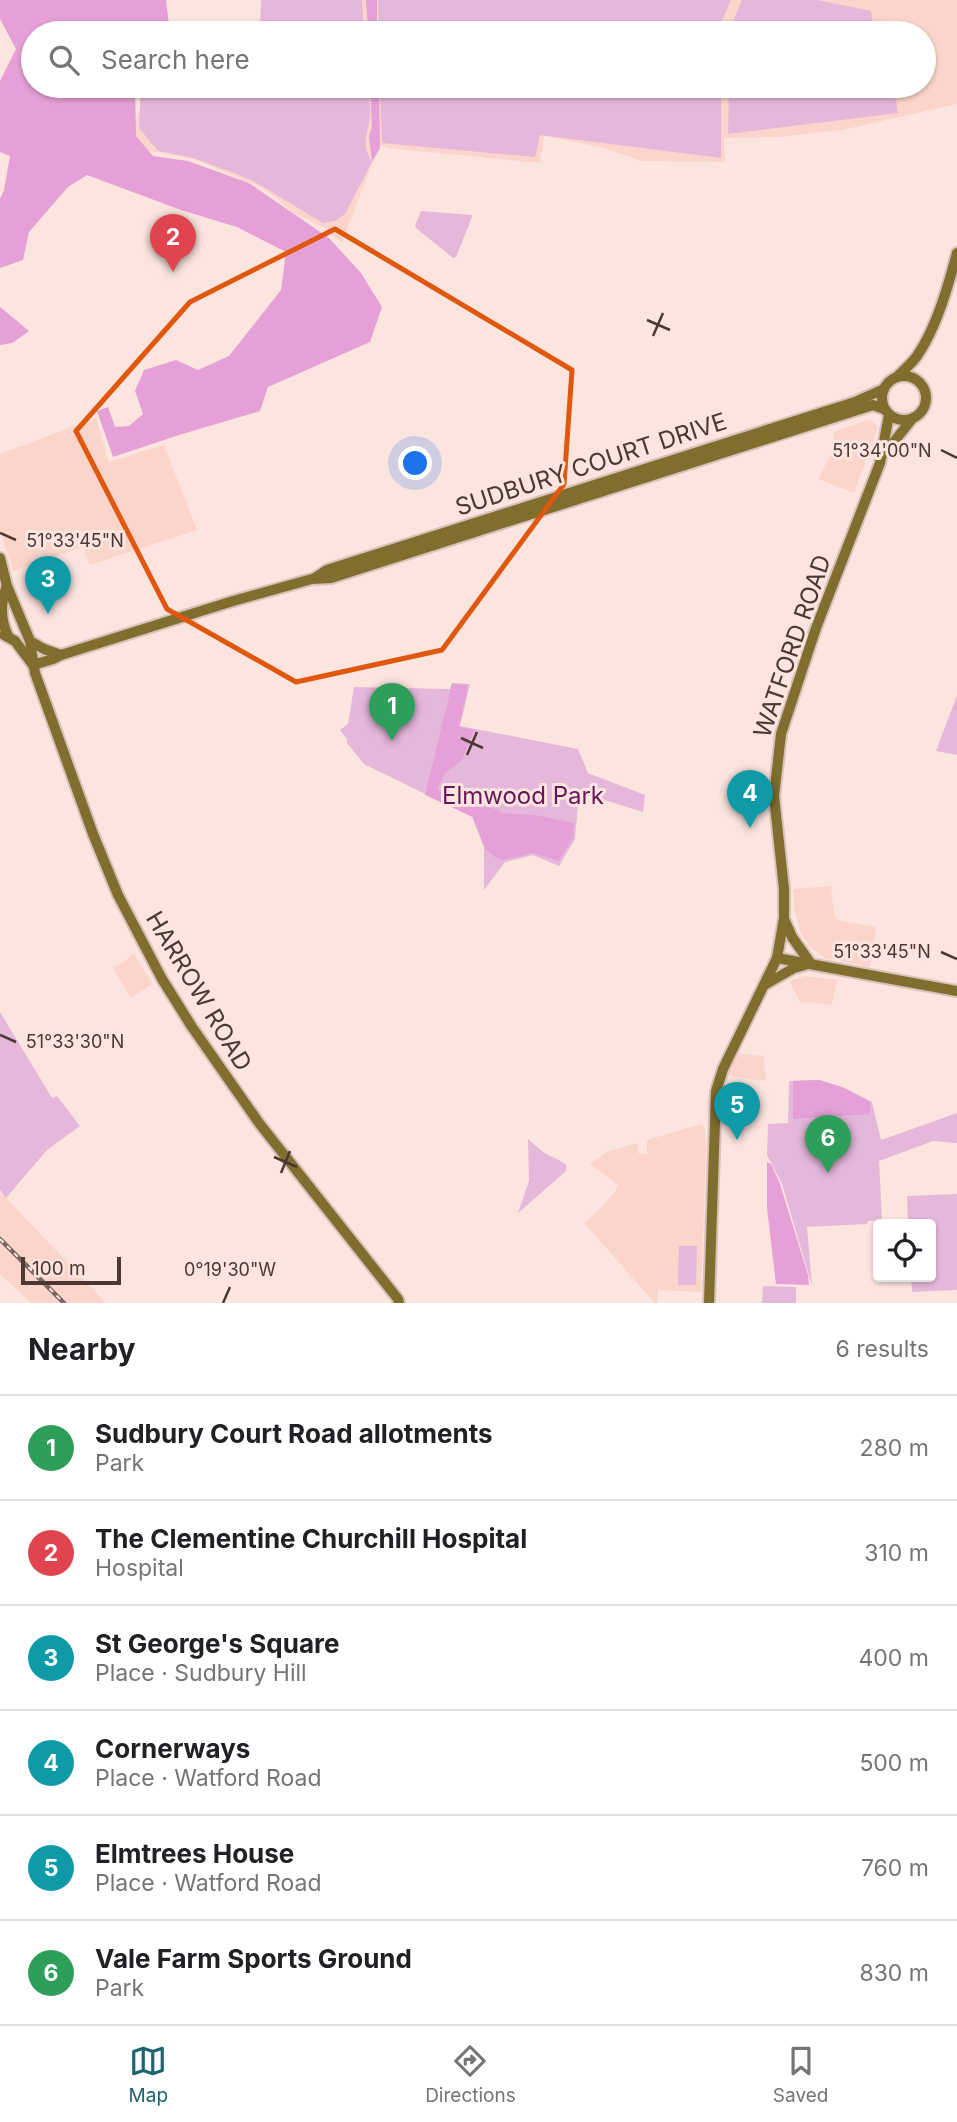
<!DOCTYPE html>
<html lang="en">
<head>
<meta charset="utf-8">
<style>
	body { margin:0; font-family:Inter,sans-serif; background:#f6f6f6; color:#202124 }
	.controls { position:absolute; right:21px; bottom:21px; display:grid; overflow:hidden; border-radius:7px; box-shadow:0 2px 5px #0004 }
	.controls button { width:63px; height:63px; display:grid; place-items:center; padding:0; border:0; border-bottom:2px solid #e0e0e0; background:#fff; color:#202124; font:35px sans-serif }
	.scale { position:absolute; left:21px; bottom:18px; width:100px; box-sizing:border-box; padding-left:7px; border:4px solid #4c3731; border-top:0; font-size:19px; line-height:24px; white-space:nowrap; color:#4c3731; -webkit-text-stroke:5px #fce5df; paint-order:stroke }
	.you { position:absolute; left:416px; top:464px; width:24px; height:24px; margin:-18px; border:5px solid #fff; border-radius:50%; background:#1a73e8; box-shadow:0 0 0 10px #1a73e833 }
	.badge { display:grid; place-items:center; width:46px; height:46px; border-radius:50%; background:#1c6472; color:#fff; font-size:23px; font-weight:700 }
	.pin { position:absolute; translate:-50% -58px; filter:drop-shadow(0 2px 4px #0008) }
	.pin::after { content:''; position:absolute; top:37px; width:24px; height:21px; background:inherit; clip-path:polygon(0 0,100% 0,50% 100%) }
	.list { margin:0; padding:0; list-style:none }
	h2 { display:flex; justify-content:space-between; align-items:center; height:91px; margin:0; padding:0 28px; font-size:30px }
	h2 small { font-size:23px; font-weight:400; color:#757577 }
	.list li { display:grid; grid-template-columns:46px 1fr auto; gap:21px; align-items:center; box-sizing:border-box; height:105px; padding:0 28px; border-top:2px solid #e0e0e0 }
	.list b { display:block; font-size:26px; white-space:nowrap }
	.list p { margin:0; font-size:23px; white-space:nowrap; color:#757577 }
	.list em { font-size:23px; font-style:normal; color:#757577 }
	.icon { flex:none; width:38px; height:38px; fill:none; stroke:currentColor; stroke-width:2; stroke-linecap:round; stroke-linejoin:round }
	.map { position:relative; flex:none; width:957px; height:1303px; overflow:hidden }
	.search { position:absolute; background:#fff; box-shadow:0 2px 5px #0004; left:21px; right:21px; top:21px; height:77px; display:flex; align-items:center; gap:18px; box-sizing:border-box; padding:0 24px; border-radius:38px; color:#757577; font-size:26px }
	.sheet { height:721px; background:#fff }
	nav { display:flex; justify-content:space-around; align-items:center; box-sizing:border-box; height:98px; border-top:2px solid #e0e0e0; background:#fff; font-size:19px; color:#757577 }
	nav a { display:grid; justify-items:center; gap:4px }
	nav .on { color:#1c6472 }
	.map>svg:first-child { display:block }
</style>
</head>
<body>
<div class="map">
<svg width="957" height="1303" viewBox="0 0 957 1303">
	<rect width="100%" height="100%" fill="#fce5df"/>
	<g fill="#fbd5cb">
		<polygon points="263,0 957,0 957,104 842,130 779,137 724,138 725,162 642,161 600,147 544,136 540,163 388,148 375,143 372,164 342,243 324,228 292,212 275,197 258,186 197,160 129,147 144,93 142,86 924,86 924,33 243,33 242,28 269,24"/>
		<polygon points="96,418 109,462 164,445 197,530 90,565 83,547 13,571 0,530 0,454"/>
		<polygon points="870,419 878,427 854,493 818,479 832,452 834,432"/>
		<polygon points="831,886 834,914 837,920 876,927 870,967 825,958 811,948 801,933 795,912 793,889"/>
		<polygon points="134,954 152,984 131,998 113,969"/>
		<polygon points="805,976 837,980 832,1005 808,1002 801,1003 789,981"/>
		<polygon points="733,1053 764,1056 766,1081 725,1075"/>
		<polygon points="701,1124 705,1129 706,1149 701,1292 658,1290 657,1303 655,1303 584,1223 604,1205 619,1186 590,1164 607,1152 637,1143 638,1153 647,1154 647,1140"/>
		<polygon points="0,1192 6,1198 106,1303 31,1303 0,1274"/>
	</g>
	<g fill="#e5b7db">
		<polygon points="261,0 362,0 364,33 253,33 260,30"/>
		<polygon points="378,0 731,0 720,25 720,33 379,33"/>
		<polygon points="742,0 817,0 871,11 874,33 730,33 730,28"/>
		<path d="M 141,86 L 367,86 C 368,95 371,106 370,116 C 368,137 360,141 372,162 L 345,214 L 335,221 L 323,223 L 253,181 L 234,173 L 190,157 L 158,151 L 139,128 Z"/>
		<polygon points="380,86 721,86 721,158 540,135 535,157 382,143"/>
		<polygon points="729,86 894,86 898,113 728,134"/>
		<polygon points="421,211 472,215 472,217 456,257 453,258 416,228 415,226"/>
		<polygon points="452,683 470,684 460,726 578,749 588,773 645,795 643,812 579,792 575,839 559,866 533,855 505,862 484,890 484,847 472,817 364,764 347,743 347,739 340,730 348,724 354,687 450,689"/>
		<polygon points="957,695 957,755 936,751"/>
		<polygon points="0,1012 52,1098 57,1096 80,1126 47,1150 6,1198 0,1190"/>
		<polygon points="819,1080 845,1088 872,1102 881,1140 957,1113 957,1143 933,1141 879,1161 882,1220 868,1221 867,1224 807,1227 812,1286 782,1184 767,1155 768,1124 788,1123 789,1081"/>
		<polygon points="528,1139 543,1152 566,1164 566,1171 518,1213 529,1181"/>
		<polygon points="957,1194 957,1290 912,1292 911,1277 931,1277 931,1224 908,1224 907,1196"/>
		<polygon points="679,1246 697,1246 696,1285 678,1285"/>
		<polygon points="763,1286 796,1287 796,1303 762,1303"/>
	</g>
	<g fill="#e5a0d7">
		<polygon points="0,0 166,0 170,33 33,33 33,86 135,86 136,136 153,156 188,161 249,183 329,238 361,273 382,307 370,342 268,387 260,411 179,435 113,457 97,411 108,407 115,427 129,426 143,414 135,391 144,370 176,360 198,370 229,356 281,290 286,252 237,227 181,210 87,175 68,187 29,232 23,260 0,268 0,199 4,190 10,156 0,152 0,81 16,49 0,19"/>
		<polygon points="366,0 377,0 377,33 368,33"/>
		<polygon points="370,86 379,86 380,148 372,162 369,136 372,127"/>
		<polygon points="0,307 29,331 12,343 0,345"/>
		<polygon points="452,684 468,685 459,727 474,730 462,760 445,773 437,790 449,797 499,810 500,813 535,815 574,823 573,838 559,861 533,853 503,860 495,857 485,849 473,817 425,795"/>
		<polygon points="819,1080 842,1087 870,1102 870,1114 793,1119 793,1081"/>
		<polygon points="767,1162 771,1164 780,1184 808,1275 809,1285 776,1284 767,1208"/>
	</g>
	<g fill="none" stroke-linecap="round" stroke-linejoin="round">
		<g stroke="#d9c2bc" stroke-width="14">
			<g id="major">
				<circle cx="904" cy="398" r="22"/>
				<path d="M 898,376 C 904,370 912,363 917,356 C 937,327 948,286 957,253"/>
				<polyline points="885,453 912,419"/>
				<polyline points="0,558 7,586 30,641 35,673 93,834 118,895 162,979 192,1027 259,1123 398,1299 399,1303"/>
				<polyline points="315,578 327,570 855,402 884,389"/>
				<path d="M 7,586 C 0,603 0,619 8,636"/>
				<polyline points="4,635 15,641 33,665"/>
				<polyline points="30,641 44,649 61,655"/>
				<polyline points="33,665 53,659 61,655 233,601 312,579 331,578 873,405 884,409"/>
				<polyline points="785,921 792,937 811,964"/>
				<polyline points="777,958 957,991"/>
				<polyline points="766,984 794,968 805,965"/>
				<polyline points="709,1303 716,1091 723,1069 777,958 784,918 784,889 774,796 781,734 816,628 880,463 889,415"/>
			</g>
		</g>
		<use href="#major" stroke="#806e2e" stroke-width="10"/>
		<g stroke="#7a645e" stroke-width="4.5">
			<polyline id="rail" points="0,1239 64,1303"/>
		</g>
		<use href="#rail" stroke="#fce5df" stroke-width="2" stroke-dasharray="5" stroke-linecap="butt"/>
	</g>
	<path fill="none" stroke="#e0570e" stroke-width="5" stroke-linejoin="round" d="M 335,229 L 572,370 L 564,484 L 442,650 L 296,682 L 167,609 L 76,431 L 190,302 Z"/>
	<path fill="none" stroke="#4c3731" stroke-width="2.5" d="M 647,320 L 670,330M 653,336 L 663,313M 941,450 L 957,458M 0,533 L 16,540M 461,738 L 483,748M 467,755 L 477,732M 941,952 L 957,959M 0,1035 L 16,1042M 274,1157 L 297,1167M 281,1173 L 290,1151M 223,1303 L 230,1287"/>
	<g text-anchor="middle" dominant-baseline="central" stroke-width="6" stroke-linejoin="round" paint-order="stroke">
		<g font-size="24" fill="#4c3731" stroke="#fce5df">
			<text transform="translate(591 464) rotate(-18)">SUDBURY COURT DRIVE</text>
			<text transform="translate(792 646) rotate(-71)">WATFORD ROAD</text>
			<text transform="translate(199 991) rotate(59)">HARROW ROAD</text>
		</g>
		<g font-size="24" fill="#68175d" stroke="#fce5df">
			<text x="523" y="795">Elmwood Park</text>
		</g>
	</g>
	<g font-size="18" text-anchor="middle" fill="#4c3731" stroke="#fce5df" stroke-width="6" stroke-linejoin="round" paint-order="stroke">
		<text x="882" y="457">51°34'00"N</text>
		<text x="75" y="547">51°33'45"N</text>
		<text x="882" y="958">51°33'45"N</text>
		<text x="75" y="1048">51°33'30"N</text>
		<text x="230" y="1276">0°19'30"W</text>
	</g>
</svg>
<div class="controls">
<button><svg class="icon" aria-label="locate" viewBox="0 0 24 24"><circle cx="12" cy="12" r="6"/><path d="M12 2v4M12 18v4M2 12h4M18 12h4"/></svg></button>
</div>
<div class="scale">100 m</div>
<div class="you"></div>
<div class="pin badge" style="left:392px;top:741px;background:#2e9e5b">1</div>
<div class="pin badge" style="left:173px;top:272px;background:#e0444e">2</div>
<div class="pin badge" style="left:48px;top:614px;background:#0f9aa8">3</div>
<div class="pin badge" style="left:750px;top:828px;background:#0f9aa8">4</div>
<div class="pin badge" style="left:737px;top:1140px;background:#0f9aa8">5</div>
<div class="pin badge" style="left:828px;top:1173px;background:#2e9e5b">6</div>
<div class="search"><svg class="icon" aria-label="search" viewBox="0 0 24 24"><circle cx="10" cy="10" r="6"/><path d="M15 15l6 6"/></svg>Search here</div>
</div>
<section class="sheet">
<h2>Nearby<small>6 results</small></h2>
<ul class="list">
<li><span class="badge" style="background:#2e9e5b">1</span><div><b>Sudbury Court Road allotments</b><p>Park</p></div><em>280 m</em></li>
<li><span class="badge" style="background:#e0444e">2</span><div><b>The Clementine Churchill Hospital</b><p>Hospital</p></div><em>310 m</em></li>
<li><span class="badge" style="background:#0f9aa8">3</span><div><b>St George's Square</b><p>Place · Sudbury Hill</p></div><em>400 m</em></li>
<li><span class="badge" style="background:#0f9aa8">4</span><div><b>Cornerways</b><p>Place · Watford Road</p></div><em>500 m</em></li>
<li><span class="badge" style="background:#0f9aa8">5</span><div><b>Elmtrees House</b><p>Place · Watford Road</p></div><em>760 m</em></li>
<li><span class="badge" style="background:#2e9e5b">6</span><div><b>Vale Farm Sports Ground</b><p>Park</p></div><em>830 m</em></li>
</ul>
</section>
<nav>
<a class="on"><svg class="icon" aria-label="map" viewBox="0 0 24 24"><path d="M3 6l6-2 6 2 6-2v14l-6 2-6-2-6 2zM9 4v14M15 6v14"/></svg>Map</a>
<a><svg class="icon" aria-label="directions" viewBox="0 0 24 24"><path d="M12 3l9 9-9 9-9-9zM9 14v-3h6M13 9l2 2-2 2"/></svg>Directions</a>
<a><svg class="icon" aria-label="saved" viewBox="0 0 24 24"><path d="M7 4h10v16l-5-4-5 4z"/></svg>Saved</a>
</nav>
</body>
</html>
